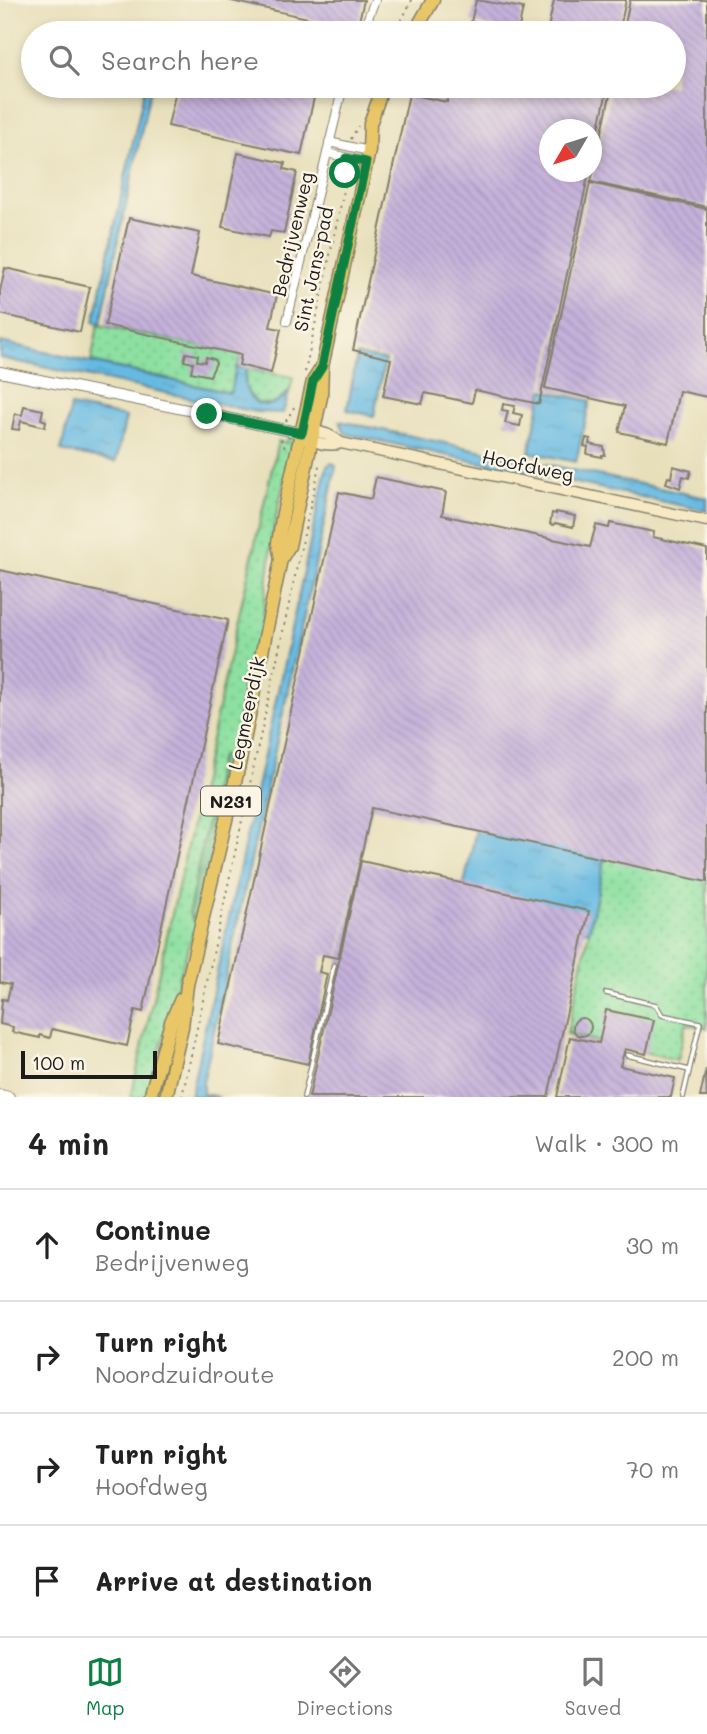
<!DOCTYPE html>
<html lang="en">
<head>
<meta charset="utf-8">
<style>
	body { margin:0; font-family:Mali,sans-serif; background:#f6f6f6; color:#222 }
	.compass { position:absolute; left:539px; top:119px; width:63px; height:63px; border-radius:50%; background:#fff; box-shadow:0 4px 10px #0003; rotate:231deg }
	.scale { position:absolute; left:21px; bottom:18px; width:136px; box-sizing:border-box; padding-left:7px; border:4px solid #1c1c1c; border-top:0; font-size:19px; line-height:24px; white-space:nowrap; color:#1c1c1c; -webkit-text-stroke:5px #fcf5e5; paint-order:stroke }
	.stop { position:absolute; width:21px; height:21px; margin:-16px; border:5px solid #0b8043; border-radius:50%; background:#fff }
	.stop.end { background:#0b8043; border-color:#fff; box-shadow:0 2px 7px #0008 }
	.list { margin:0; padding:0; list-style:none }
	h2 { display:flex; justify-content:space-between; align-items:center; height:91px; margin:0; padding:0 28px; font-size:30px }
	h2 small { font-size:23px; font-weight:400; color:#767676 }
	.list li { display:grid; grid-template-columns:46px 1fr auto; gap:21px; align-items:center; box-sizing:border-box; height:112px; padding:0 28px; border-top:2px solid #e0e0e0 }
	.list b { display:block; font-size:26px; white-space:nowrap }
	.list p { margin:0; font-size:23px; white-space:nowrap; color:#767676 }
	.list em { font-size:23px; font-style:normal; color:#767676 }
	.icon { flex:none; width:38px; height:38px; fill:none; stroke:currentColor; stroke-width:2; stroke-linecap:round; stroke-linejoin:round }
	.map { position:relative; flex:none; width:707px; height:1097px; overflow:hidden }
	.search { position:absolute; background:#fff; box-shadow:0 4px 10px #0003; left:21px; right:21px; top:21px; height:77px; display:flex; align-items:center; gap:18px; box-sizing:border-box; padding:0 24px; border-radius:38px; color:#767676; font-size:26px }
	.sheet { height:539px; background:#fff }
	nav { display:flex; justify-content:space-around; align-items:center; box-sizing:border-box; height:98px; border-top:2px solid #e0e0e0; background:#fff; font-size:19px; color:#767676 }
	nav a { display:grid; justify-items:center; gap:4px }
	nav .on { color:#0b8043 }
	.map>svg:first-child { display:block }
</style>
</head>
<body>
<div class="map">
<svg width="707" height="1097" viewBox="0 0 707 1097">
	<defs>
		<pattern id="grass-dots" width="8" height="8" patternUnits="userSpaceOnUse" patternTransform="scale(1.75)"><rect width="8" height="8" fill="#8de0a1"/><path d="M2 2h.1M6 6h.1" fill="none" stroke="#79c08a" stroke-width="1.8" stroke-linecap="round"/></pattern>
		<pattern id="forest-crowns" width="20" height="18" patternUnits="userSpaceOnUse" patternTransform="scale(1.75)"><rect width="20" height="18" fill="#72be87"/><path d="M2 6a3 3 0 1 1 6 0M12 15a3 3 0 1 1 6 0" fill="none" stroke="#5d9a6e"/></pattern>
		<pattern id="water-ripples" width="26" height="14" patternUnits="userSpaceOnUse" patternTransform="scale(1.75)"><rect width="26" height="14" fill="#66bae2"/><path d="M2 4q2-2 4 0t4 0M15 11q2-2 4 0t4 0" fill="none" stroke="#589fc1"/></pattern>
		<pattern id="building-back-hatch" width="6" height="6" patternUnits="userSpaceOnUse" patternTransform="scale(1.75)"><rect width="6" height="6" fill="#c5b1da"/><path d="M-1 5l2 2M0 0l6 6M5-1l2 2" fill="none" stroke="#a998ba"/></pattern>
	</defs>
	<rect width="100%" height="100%" fill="#fcf5e5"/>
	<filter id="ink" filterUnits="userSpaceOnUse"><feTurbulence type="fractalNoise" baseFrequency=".0143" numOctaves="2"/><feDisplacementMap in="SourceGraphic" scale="14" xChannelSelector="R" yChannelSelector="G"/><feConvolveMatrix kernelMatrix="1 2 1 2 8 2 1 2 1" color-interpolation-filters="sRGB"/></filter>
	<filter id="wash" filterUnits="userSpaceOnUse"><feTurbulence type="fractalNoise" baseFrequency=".00686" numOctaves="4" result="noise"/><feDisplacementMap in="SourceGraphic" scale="28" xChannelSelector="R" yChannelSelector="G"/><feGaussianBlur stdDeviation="1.57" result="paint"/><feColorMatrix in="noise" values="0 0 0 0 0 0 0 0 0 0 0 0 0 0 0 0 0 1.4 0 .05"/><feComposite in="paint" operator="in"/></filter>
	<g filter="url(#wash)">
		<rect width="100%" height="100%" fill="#e7dfba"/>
		<g fill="url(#grass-dots)" stroke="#547e5e" stroke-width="2">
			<polygon points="98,325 241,354 230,393 91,362"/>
			<polygon points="246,369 293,377 290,390 275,404 257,403 245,389"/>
			<polygon points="288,436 293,439 274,527 259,649 237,753 222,756 219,760 190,917 196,923 176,988 148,1097 131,1097 278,441 287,443"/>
			<polygon points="605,858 707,880 707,1028 686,1024 678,1060 567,1034"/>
		</g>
		<polygon fill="url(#forest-crowns)" stroke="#476d52" stroke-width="2" points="237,753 196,923 189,912 219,760 222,756"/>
		<g fill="url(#water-ripples)" stroke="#416b7f" stroke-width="2">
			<polygon points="145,86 151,86 101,323 94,322"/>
			<path d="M 0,342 L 230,393 L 236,367 L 246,369 C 239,403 269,419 290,390 L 283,413 L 256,412 L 0,358 Z"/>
			<polygon points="357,355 385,360 374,416 347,410"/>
			<polygon points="543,390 590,401 576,462 529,452"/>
			<polygon points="71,406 126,417 116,462 61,451"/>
			<polygon points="340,421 707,498 707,511 347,434 344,432"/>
			<polygon points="331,463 335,464 336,467 324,524 203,1082 203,1094 219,1097 190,1097 324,478 327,466"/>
			<polygon points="476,830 605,858 589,931 460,903"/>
		</g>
		<g id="blocks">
			<g fill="url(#building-back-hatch)">
				<polygon points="227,0 364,0 359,21 350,21 348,27"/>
				<polygon points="476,0 523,8 518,32 471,22"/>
				<polygon points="554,0 626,0 619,33 547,33"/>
				<polygon points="630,0 707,0 707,207 591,182 612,86 674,86 674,33 623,33"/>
				<polygon points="190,26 218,32 218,33 188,33"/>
				<polygon points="177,86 321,86 320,90 316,89 301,155 168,126"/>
				<polygon points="451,86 608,86 593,156 592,130 550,130 550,172 589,172 539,404 475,390 472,403 425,393 422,404 383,396 391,359 353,350 409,94 447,102"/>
				<polygon points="238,153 285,163 284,169 297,172 284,233 271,231 269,237 222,227"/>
				<polygon points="590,183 707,209 707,397 679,391 668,443 619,432 625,406 545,388"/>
				<polygon points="129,218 200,233 191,276 277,295 270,327 281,329 271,373 239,365 241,355 105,325"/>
				<polygon points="5,268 90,287 80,332 0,314 0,291"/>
				<polygon points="186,353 198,355 197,361 205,362 206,357 214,359 216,363 210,376 191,372 193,363 184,361"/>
				<polygon points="503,404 515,406 513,413 522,415 520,426 505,423 508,411 502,410"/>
				<polygon points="24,406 43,410 41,419 46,421 45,427 21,421 19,430 12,429 15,414 22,415"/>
				<polygon points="586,438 591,439 589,444 604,447 605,455 602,455 602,457 587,454 588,447 584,446"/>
				<polygon points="673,466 691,471 689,478 683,476 680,488 666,483 668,477 671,478"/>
				<polygon points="376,477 446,492 442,515 590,547 596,525 609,528 610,523 654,532 653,537 707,549 707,882 372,808 338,958 323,955 319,972 327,974 308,1064 218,1044 339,492 371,499"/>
				<polygon points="556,512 575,516 573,527 555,523 554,525 550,524 552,513 556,514"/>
				<polygon points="0,570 228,620 143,1012 135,1010 127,1046 52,1029 50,1038 40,1035 40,1038 12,1032 13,1027 0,1024 2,999 7,1000 11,984 0,982"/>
				<polygon points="361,861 589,911 548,1097 309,1097"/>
				<polygon points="606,1010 654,1020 646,1054 625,1049 620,1066 675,1078 671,1097 557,1097 570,1037 599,1043"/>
				<circle cx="582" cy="1027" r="9"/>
				<polygon points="706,1069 707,1097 700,1097"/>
			</g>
		</g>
	</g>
	<g filter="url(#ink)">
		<use href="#blocks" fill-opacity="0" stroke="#827e6b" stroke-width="2"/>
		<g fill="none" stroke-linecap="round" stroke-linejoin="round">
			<g stroke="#827e6b" stroke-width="6">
				<g id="service">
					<polyline points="606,993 656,1005 662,1015 700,1023 683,1097"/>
					<polyline points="627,1055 689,1070"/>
					<polyline points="304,1097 334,965"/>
				</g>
			</g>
			<g stroke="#827e6b" stroke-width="10">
				<g id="minor">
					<polyline points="362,33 375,0"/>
					<polyline points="329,142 369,151"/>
					<polyline points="327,153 366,162"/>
					<polyline points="287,321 343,86"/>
				</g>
			</g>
			<g stroke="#827e6b" stroke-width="12">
				<g id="tertiary">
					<polyline points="0,372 301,433"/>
					<polyline points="0,1095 9,1097"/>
				</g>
			</g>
			<g stroke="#827e6b" stroke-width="13">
				<g id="secondary">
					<path d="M 308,432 C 321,430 331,435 341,443 L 707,521"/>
					<path d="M 305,436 C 315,443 329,447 341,443"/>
				</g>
			</g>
			<g stroke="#827e6b" stroke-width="15">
				<g id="primary">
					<polyline points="414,33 433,0"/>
					<polyline points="281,559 278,543 283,513 313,381 322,367"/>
					<polyline points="150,1097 171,1022 181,999"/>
					<polyline points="166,1097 182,1027 187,985 239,765 281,559 289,546 321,397 322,367 369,151 370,124 383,86"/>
				</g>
			</g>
			<g stroke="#827e6b" stroke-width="2" stroke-dasharray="2 5" stroke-linecap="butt">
				<polyline points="395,33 412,0"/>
				<polyline points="351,139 358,126"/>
				<polyline points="305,372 345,185 345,165"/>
				<polyline points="286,421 296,404"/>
				<polyline points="281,439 286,450"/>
				<polyline points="182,1097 320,461"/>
			</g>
			<use href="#service" stroke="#fff" stroke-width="3.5"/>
			<use href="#minor" stroke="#fff" stroke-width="8"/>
			<use href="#tertiary" stroke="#fff" stroke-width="10"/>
			<use href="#secondary" stroke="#f6e9c3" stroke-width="10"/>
			<use href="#primary" stroke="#e9c769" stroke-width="12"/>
		</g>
	</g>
	<g fill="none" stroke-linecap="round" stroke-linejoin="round" filter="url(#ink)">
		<polyline stroke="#0b8043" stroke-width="9" points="207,414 302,433 313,381 322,367 366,162 346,158 345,173"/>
	</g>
	<g text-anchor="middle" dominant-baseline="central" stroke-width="5" stroke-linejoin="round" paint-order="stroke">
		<rect fill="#fcf5e5" stroke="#5f5d58" stroke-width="2" x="201" y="786.5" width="60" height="29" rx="5"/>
		<g font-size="18" font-weight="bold" fill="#1c1c1c">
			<text x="231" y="801">N231</text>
		</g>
		<g font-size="19" fill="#1c1c1c" stroke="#fcf5e5">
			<text transform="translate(292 234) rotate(-77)">Bedrijvenweg</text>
			<text transform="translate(313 269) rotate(-78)">Sint Jans-pad</text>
			<text transform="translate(528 465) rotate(12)">Hoofdweg</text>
			<text transform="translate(246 713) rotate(-78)">Legmeerdijk</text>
		</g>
	</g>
</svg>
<svg class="compass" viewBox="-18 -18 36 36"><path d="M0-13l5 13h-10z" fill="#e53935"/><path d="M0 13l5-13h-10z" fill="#767676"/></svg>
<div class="scale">100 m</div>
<div class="stop" style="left:345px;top:173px"></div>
<div class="stop end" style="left:207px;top:414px"></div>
<div class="search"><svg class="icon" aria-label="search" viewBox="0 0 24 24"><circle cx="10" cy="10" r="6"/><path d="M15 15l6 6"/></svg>Search here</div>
</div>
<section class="sheet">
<h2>4 min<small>Walk · 300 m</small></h2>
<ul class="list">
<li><svg class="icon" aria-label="ahead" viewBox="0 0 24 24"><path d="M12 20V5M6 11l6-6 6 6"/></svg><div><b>Continue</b><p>Bedrijvenweg</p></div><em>30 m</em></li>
<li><svg class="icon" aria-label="right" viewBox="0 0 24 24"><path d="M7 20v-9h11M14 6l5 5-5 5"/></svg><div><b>Turn right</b><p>Noordzuidroute</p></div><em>200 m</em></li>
<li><svg class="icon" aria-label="right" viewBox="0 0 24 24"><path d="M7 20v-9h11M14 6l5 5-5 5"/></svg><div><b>Turn right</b><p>Hoofdweg</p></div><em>70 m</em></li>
<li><svg class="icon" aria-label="arrive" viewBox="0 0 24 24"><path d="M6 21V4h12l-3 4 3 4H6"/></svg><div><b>Arrive at destination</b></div></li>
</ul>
</section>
<nav>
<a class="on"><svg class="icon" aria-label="map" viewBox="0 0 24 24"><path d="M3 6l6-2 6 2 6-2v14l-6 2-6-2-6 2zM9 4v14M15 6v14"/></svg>Map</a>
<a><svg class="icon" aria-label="directions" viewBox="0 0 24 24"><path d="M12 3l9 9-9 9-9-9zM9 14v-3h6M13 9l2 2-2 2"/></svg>Directions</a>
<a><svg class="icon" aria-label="saved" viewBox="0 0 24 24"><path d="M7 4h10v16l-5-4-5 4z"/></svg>Saved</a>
</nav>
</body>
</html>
